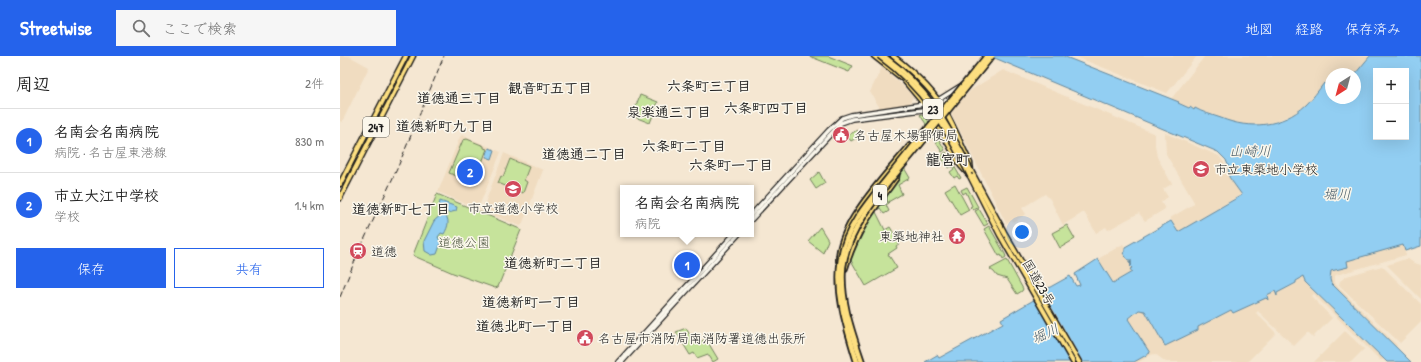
<!DOCTYPE html>
<html lang="ja">
<head>
<meta charset="utf-8">
<style>
	body { margin:0; font-family:"Patrick Hand","Klee One",sans-serif; background:#f6f6f6; color:#222 }
	.controls { position:absolute; right:12px; top:12px; display:grid; overflow:hidden; border-radius:0px; box-shadow:0 4px 16px #0002 }
	.controls button { width:36px; height:36px; display:grid; place-items:center; padding:0; border:0; border-bottom:1px solid #e0e0e0; background:#fff; color:#222; font:20px sans-serif }
	.compass { position:absolute; left:985px; top:12px; width:36px; height:36px; border-radius:50%; background:#fff; box-shadow:0 4px 16px #0002; rotate:216deg }
	.you { position:absolute; left:682px; top:176px; width:14px; height:14px; margin:-10px; border:3px solid #fff; border-radius:50%; background:#1a73e8; box-shadow:0 0 0 6px #1a73e833 }
	.badge { display:grid; place-items:center; width:26px; height:26px; border-radius:50%; background:#2563eb; color:#fff; font-size:13px; font-weight:700 }
	.pin { position:absolute; translate:-50% -50%; border:2px solid #fff; box-shadow:0 1px 4px #0006 }
	.popup { position:absolute; left:280px; top:129px; width:134px; height:52px; box-sizing:border-box; display:grid; place-content:center; border-radius:0px; background:#fff; filter:drop-shadow(0 1px 3px #0005); font-size:13px; white-space:nowrap; color:#767676 }
	.popup b { font-size:15px; color:#222 }
	.popup::after { content:''; position:absolute; left:50%; top:100%; margin-left:-8px; border:8px solid transparent; border-top-color:#fff }
	.list { margin:0; padding:0; list-style:none }
	h2 { display:flex; justify-content:space-between; align-items:center; height:52px; margin:0; padding:0 16px; font-size:17px }
	h2 small { font-size:13px; font-weight:400; color:#767676 }
	.list li { display:grid; grid-template-columns:26px 1fr auto; gap:12px; align-items:center; box-sizing:border-box; height:64px; padding:0 16px; border-top:1px solid #e0e0e0 }
	.list b { display:block; font-size:15px; white-space:nowrap }
	.list p { margin:0; font-size:13px; white-space:nowrap; color:#767676 }
	.list em { font-size:13px; font-style:normal; color:#767676 }
	.actions { display:flex; gap:8px; padding:12px 16px }
	.actions a { flex:1; padding:9px 0; border:1px solid #2563eb; border-radius:0px; text-align:center; font-size:14px; color:#2563eb }
	.actions .main { background:#2563eb; color:#fff }
	.icon { flex:none; width:22px; height:22px; fill:none; stroke:currentColor; stroke-width:2; stroke-linecap:round; stroke-linejoin:round }
	.map { position:relative; flex:none; width:1081px; height:306px; overflow:hidden }
	header { display:flex; align-items:center; gap:24px; box-sizing:border-box; height:56px; padding:0 20px; background:#2563eb; color:#fff }
	header strong { font-size:19px }
	nav { display:flex; gap:22px; margin-inline-start:auto; font-size:14px }
	.search { width:280px; height:36px; background:#f6f6f6; display:flex; align-items:center; gap:10px; box-sizing:border-box; padding:0 14px; border-radius:0px; color:#767676; font-size:15px }
	main { display:flex }
	aside { flex:1; background:#fff }
	.map>svg:first-child { display:block }
</style>
</head>
<body>
<header>
<strong>Streetwise</strong>
<div class="search"><svg class="icon" aria-label="search" viewBox="0 0 24 24"><circle cx="10" cy="10" r="6"/><path d="M15 15l6 6"/></svg>ここで検索</div>
<nav><a>地図</a><a>経路</a><a>保存済み</a></nav>
</header>
<main>
<aside>
<h2>周辺<small>2件</small></h2>
<ul class="list">
<li><span class="badge">1</span><div><b>名南会名南病院</b><p>病院 · 名古屋東港線</p></div><em>830 m</em></li>
<li><span class="badge">2</span><div><b>市立大江中学校</b><p>学校</p></div><em>1.4 km</em></li>
</ul>
<div class="actions"><a class="main">保存</a><a>共有</a></div>
</aside>
<div class="map">
<svg width="1081" height="306" viewBox="0 0 1081 306">
	<rect width="100%" height="100%" fill="#f5e7d2"/>
	<filter id="ink" filterUnits="userSpaceOnUse"><feTurbulence type="fractalNoise" baseFrequency=".025" numOctaves="2"/><feDisplacementMap in="SourceGraphic" scale="8" xChannelSelector="R" yChannelSelector="G"/><feConvolveMatrix kernelMatrix="1 2 1 2 8 2 1 2 1" color-interpolation-filters="sRGB"/></filter>
	<g filter="url(#ink)">
		<g fill="#f0dcc0">
			<polygon points="0,0 9,0 29,11 2,66 0,65"/>
			<polygon points="734,0 857,0 827,37"/>
			<polygon points="865,0 1030,0 1015,18 991,18 991,33 984,28 966,49 952,59 928,68 914,70 892,66 855,52 854,54 850,51 850,52 831,43"/>
			<polygon points="542,11 562,29 573,40 569,49 540,52 530,36"/>
			<polygon points="663,14 815,78 815,89 817,101 832,128 823,133 828,141 821,146 825,153 805,165 799,157 768,174 766,171 756,177 744,156 723,169 710,143 705,138 682,152 686,158 673,166 672,164 666,167 611,57 620,44 623,43 631,34"/>
			<polygon points="825,77 879,100 886,109 887,120 889,121 902,138 838,176 830,162 854,148 854,146 826,98"/>
			<polygon points="122,79 161,96 138,153 98,136 120,81"/>
			<polygon points="164,97 203,114 182,169 180,170 142,155"/>
			<polygon points="783,188 785,191 785,201 788,204 792,204 790,206 792,206 789,208 792,207 790,210 792,209 791,211 793,212 790,213 792,216 773,227 758,203"/>
			<polygon points="1063,189 1066,199 996,219 994,222 995,227 997,230 1057,289 1056,291 991,227 990,217 991,215 1007,205"/>
			<polygon points="1065,203 1068,203 1074,207 1081,209 1081,243 1047,209"/>
			<polygon points="1042,210 1081,248 1081,266 1060,287 999,229 1000,225 1007,220"/>
			<polygon points="963,221 965,226 1044,303 1042,304 1040,304 973,238 971,240 992,262 973,281 969,277 967,277 954,290 918,255 916,257 936,277 907,306 826,306 815,298 811,299 799,306 794,306 809,296 788,263 800,254 805,255 825,289 858,273 858,271 869,265 892,254 893,257 927,241 928,244 926,239 935,235 937,239 937,237 956,228 956,225"/>
			<polygon points="1005,275 1024,293 1011,306 974,306"/>
		</g>
		<g fill="#c6e39b" stroke="#71805c">
			<polygon points="469,0 488,0 513,10 509,16"/>
			<polygon points="300,39 318,46 310,67 292,60"/>
			<polygon points="581,58 586,61 605,94 602,96 585,69 586,68 580,59"/>
			<polygon points="517,74 520,80 511,85 507,80"/>
			<polygon points="127,83 144,90 144,92 147,93 136,123 138,125 137,128 109,117 123,84"/>
			<polygon points="606,96 621,122 619,123 617,120 614,122 610,116 614,113 612,110 608,112 601,100"/>
			<polygon points="170,103 189,111 184,124 187,126 183,137 158,127 161,120 163,121"/>
			<polygon points="563,110 570,122 558,129 562,138 548,146 549,147 546,149 549,155 544,158 540,152 537,154 529,140"/>
			<polygon points="479,116 485,127 476,133 470,124"/>
			<polygon points="615,128 629,154 620,159 605,134"/>
			<polygon points="627,131 638,151 633,154 630,151 632,150 626,136 623,138 621,134"/>
			<polygon points="97,138 180,173 181,174 158,231 155,232 113,217 74,200 73,199"/>
			<polygon points="639,153 648,168 644,170 635,155"/>
			<polygon points="535,154 545,174 550,171 560,187 556,190 557,192 548,198 557,212 526,230 509,201 515,185"/>
			<polygon points="727,169 735,183 720,192 712,177"/>
			<polygon points="649,170 665,198 666,201 663,203 661,199 659,200 644,173"/>
			<polygon points="480,171 488,184 483,197 468,185"/>
			<polygon points="667,204 683,233 682,235 677,238 667,223 657,220 654,216 650,213"/>
			<polygon points="346,272 355,288 366,283 378,303 373,306 368,298 357,302 354,297 350,299 336,276"/>
		</g>
		<g fill="#92cef2" stroke="#63879c" fill-rule="evenodd">
			<path d="M 650,0 L 723,0 L 839,46 L 838,47 L 849,52 L 850,51 L 854,54 L 855,52 C 862,56 872,59 881,62 C 910,74 942,71 966,49 C 973,42 978,35 984,27 L 991,33 L 991,42 L 1015,42 L 1015,18 L 1030,0 L 1081,0 L 1081,190 L 1065,195 L 1063,189 L 1007,205 L 1008,211 L 991,215 L 990,223 L 991,227 L 1071,306 L 1047,306 L 965,226 L 963,221 L 956,225 L 956,227 L 937,237 L 937,240 L 935,235 L 927,239 L 928,244 L 926,242 L 893,257 L 891,254 L 858,271 L 858,274 L 825,290 L 805,255 L 799,254 L 788,263 L 810,297 L 794,306 L 585,306 L 597,299 L 599,302 L 663,267 L 661,263 L 704,238 L 703,235 L 730,220 L 736,230 L 740,229 L 735,218 L 758,203 L 773,227 L 792,216 L 790,213 L 792,212 L 790,210 L 792,209 L 790,209 L 792,208 L 789,207 L 792,206 L 788,206 L 792,204 L 788,204 L 783,197 L 785,196 L 785,191 L 831,165 L 838,176 L 902,139 L 889,121 L 888,109 L 886,104 L 878,96 ZM 1036,15 L 1066,15 L 1066,81 L 1036,81 Z"/>
			<polygon points="149,92 155,94 152,103 146,101"/>
			<polygon points="100,145 117,151 116,155 108,157 105,155 104,153 99,150"/>
			<path d="M 103,157 C 111,163 108,171 104,178 L 101,177 L 98,181 L 101,187 L 97,198 L 92,199 L 85,195 L 84,185 L 94,165 Z"/>
		</g>
		<polygon fill="#f5e7d2" points="702,234 743,306 730,306 693,242 702,237"/>
		<g fill="none" stroke-linecap="round" stroke-linejoin="round">
			<g stroke="#1c1c1c" stroke-width="6">
				<g id="secondary">
					<polyline points="411,159 489,74 502,62 511,59 584,48 598,44 622,29"/>
					<polyline points="411,164 501,67 512,63 583,54 600,48 613,40"/>
					<polyline points="278,306 394,178"/>
					<polyline points="282,306 399,178"/>
				</g>
			</g>
			<g stroke="#1c1c1c" stroke-width="7">
				<g id="trunk">
					<polyline points="534,0 563,23 584,48 596,66 621,110 630,120 660,179 733,306"/>
					<path d="M 553,0 C 572,15 594,34 606,57 C 615,73 622,91 630,107 L 631,115 L 664,176 L 739,306"/>
					<polyline points="0,128 66,0"/>
					<polyline points="0,142 73,0"/>
				</g>
			</g>
			<g stroke="#1c1c1c" stroke-width="8">
				<g id="motorway">
					<path d="M 499,205 C 498,168 547,118 570,90 L 575,88"/>
					<path d="M 505,212 C 516,174 534,152 556,122 L 557,116"/>
				</g>
			</g>
			<use href="#secondary" stroke="#fbf7ec" stroke-width="3.5"/>
			<use href="#trunk" stroke="#fddf80" stroke-width="4"/>
			<use href="#motorway" stroke="#fddf80" stroke-width="4.5"/>
			<polyline stroke="#1c1c1c" stroke-width="1" stroke-dasharray="6 3" stroke-linecap="butt" points="0,241 18,197 57,113 104,0"/>
			<g stroke="#1c1c1c" stroke-width="7" stroke-linecap="butt">
				<g id="trunk-bridge">
					<path d="M 539,0 C 586,35 604,68 630,120"/>
					<path d="M 544,0 C 587,31 608,69 631,115"/>
				</g>
			</g>
			<g stroke="#1c1c1c" stroke-width="8" stroke-linecap="butt">
				<g id="motorway-bridge">
					<path d="M 517,306 C 507,273 495,238 501,202 C 506,167 538,135 559,108 C 588,72 618,36 647,0"/>
					<path d="M 522,306 C 512,276 500,244 503,211 C 508,169 548,128 574,96 C 600,64 626,32 652,0"/>
				</g>
			</g>
			<use href="#trunk-bridge" stroke="#fddf80" stroke-width="4"/>
			<use href="#motorway-bridge" stroke="#fddf80" stroke-width="4.5"/>
		</g>
	</g>
	<defs>
		<g id="civic-disc" transform="scale(0.9)"><circle r="9.5" fill="#d1495b" stroke="#fbf7ec"/><path d="M-.6-6.5H3V-4.5H.6V-3L4-1V1h2V6H-6V1h2V-1L-.6-3ZM-1.2 2.5V6h2.4V2.5Z" fill="#fff"/></g>
		<g id="school-disc" transform="scale(0.9)"><circle r="9.5" fill="#d1495b" stroke="#fbf7ec"/><path d="M0-5L7-2L0 1L-7-2ZM-4 1L0 2.5L4 1V4Q0 6-4 4Z" fill="#fff"/></g>
		<g id="temple-disc" transform="scale(0.9)"><circle r="9.5" fill="#d1495b" stroke="#fbf7ec"/><path d="M0-6L5-2H3V0L6.5 2.5H4V6H1.5V3h-3V6H-4V2.5H-6.5L-3 0V-2H-5Z" fill="#fff"/></g>
		<g id="station-disc" transform="scale(0.9)"><circle r="9.5" fill="#d1495b" stroke="#fbf7ec"/><path d="M-3-6H3Q5-6 5-4V2Q5 4 3 4L4.5 6H3L1.5 4h-3L-3 6H-4.5L-3 4Q-5 4-5 2V-4Q-5-6-3-6ZM-3.5-4v3h7v-3ZM-3.5 1v1.5H-2V1ZM2 1v1.5H3.5V1Z" fill="#fff"/></g>
	</defs>
	<g fill-rule="evenodd">
		<use href="#civic-disc" x="501" y="79"/>
		<use href="#school-disc" x="861" y="113"/>
		<use href="#school-disc" x="173" y="133"/>
		<use href="#temple-disc" x="617" y="180"/>
		<use href="#station-disc" x="18" y="195"/>
		<use href="#civic-disc" x="245" y="282"/>
	</g>
	<g text-anchor="middle" dominant-baseline="central" stroke-width="3" stroke-linejoin="round" paint-order="stroke">
		<g fill="#fbf7ec" stroke="#5f5e5a" stroke-width="1">
			<rect x="583" y="43" width="20" height="20" rx="3"/>
			<rect x="23" y="61" width="26" height="20" rx="3"/>
			<rect x="533" y="129" width="14" height="20" rx="3"/>
		</g>
		<g font-size="12" font-weight="bold" fill="#1c1c1c">
			<text x="593" y="53">23</text>
			<text x="36" y="71">247</text>
			<text x="540" y="139">4</text>
		</g>
		<g font-size="13" fill="#1c1c1c" stroke="#fbf7ec" text-anchor="start">
			<text x="514" y="79">名古屋木場郵便局</text>
			<text x="874" y="113">市立東築地小学校</text>
			<text x="173" y="152" text-anchor="middle">市立道徳小学校</text>
			<text x="604" y="180" text-anchor="end">東築地神社</text>
			<text x="31" y="195">道徳</text>
			<text x="258" y="282">名古屋市消防局南消防署道徳出張所</text>
		</g>
		<g font-size="13" fill="#4f5842" stroke="#fbf7ec">
			<text x="124" y="186">道徳公園</text>
		</g>
		<g font-size="13" fill="#1c1c1c" stroke="#fbf7ec">
			<text transform="translate(699 226) rotate(60)">国道23号</text>
		</g>
		<g font-size="14" font-weight="bold" fill="#1c1c1c" stroke="#fbf7ec">
			<text x="369" y="29">六条町三丁目</text>
			<text x="210" y="31">観音町五丁目</text>
			<text x="119" y="41">道徳通三丁目</text>
			<text x="426" y="51">六条町四丁目</text>
			<text x="329" y="55">泉楽通三丁目</text>
			<text x="105" y="69">道徳新町九丁目</text>
			<text x="344" y="89">六条町二丁目</text>
			<text x="244" y="97">道徳通二丁目</text>
			<text x="391" y="108">六条町一丁目</text>
			<text x="61" y="152">道徳新町七丁目</text>
			<text x="213" y="206">道徳新町二丁目</text>
			<text x="191" y="245">道徳新町一丁目</text>
			<text x="185" y="269">道徳北町一丁目</text>
		</g>
		<g font-size="14" font-style="italic" fill="#455a67" stroke="#fbf7ec">
			<text x="910" y="94">山崎川</text>
			<text x="997" y="137">堀川</text>
			<text transform="translate(705 277) rotate(-26)">堀川</text>
		</g>
		<g font-size="15" font-weight="bold" fill="#1c1c1c" stroke="#fbf7ec">
			<text x="608" y="103">龍宮町</text>
		</g>
	</g>
</svg>
<div class="controls">
<button>+</button>
<button>−</button>
</div>
<svg class="compass" viewBox="-18 -18 36 36"><path d="M0-13l5 13h-10z" fill="#e53935"/><path d="M0 13l5-13h-10z" fill="#767676"/></svg>
<div class="you"></div>
<div class="pin badge" style="left:347px;top:209px">1</div>
<div class="popup"><b>名南会名南病院</b>病院</div>
<div class="pin badge" style="left:130px;top:116px">2</div>
</div>
</main>
</body>
</html>
